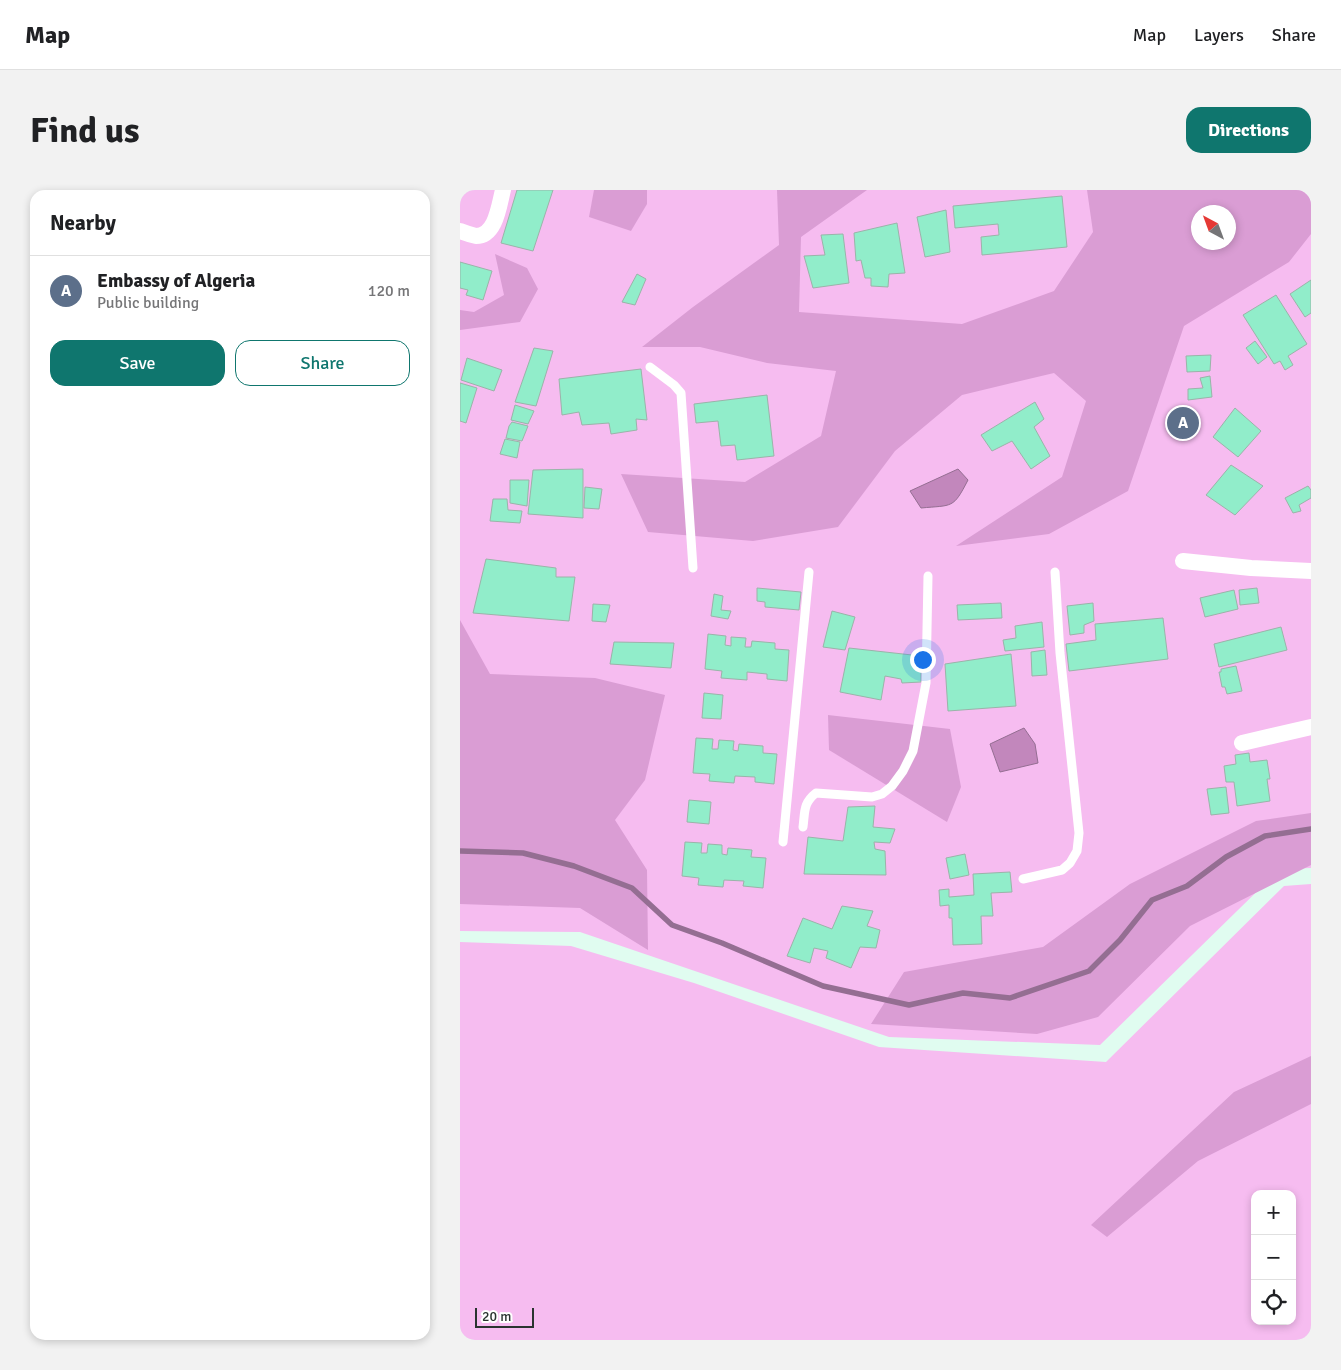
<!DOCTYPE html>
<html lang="en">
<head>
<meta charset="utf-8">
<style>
	body { margin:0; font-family:Signika,sans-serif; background:#f2f2f2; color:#202124 }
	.controls { position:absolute; right:15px; bottom:15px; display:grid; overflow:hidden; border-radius:10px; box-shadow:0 2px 8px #0003 }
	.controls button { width:45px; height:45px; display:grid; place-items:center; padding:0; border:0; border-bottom:1px solid #e0e0e0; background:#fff; color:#202124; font:25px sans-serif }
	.compass { position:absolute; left:731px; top:15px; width:45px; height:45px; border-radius:50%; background:#fff; box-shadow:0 2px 8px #0003; rotate:319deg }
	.scale { position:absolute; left:15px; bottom:12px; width:59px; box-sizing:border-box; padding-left:5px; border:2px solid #2a3430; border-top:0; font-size:14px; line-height:18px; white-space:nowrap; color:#2a3430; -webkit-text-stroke:4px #fff; paint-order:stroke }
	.you { position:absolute; left:462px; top:469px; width:18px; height:18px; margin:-12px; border:4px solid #fff; border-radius:50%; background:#1a73e8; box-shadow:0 0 0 8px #1a73e833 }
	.badge { display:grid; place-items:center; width:32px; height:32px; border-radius:50%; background:#0f766e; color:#fff; font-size:16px; font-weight:700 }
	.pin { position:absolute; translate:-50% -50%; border:2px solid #fff; box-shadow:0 1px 5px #0006 }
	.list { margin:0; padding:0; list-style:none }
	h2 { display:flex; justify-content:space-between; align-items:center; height:65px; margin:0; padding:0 20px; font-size:21px }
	h2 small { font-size:16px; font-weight:400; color:#757577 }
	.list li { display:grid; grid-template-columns:32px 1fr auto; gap:15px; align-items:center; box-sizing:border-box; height:70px; padding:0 20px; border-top:1px solid #e0e0e0 }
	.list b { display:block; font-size:19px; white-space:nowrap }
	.list p { margin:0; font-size:16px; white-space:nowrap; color:#757577 }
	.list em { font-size:16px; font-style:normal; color:#757577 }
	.actions { display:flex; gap:10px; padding:15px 20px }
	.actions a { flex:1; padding:11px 0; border:1px solid #0f766e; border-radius:15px; text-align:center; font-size:18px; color:#0f766e }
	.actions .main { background:#0f766e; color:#fff }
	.icon { flex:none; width:28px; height:28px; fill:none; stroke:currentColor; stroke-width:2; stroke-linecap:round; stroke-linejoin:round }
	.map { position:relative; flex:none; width:851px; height:1150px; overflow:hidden; border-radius:15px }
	header { display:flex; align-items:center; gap:30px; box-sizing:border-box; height:70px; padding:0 25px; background:#fff; border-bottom:1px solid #e0e0e0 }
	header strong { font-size:24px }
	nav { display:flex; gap:28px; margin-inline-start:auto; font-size:18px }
	.intro { display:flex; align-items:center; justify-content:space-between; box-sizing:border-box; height:120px; padding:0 30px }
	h1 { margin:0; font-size:35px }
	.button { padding:12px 22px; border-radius:15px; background:#0f766e; color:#fff; font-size:18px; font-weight:700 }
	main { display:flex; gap:30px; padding:0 30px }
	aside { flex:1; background:#fff; border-radius:15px; box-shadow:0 2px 8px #0003 }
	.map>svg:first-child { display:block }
</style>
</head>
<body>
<header>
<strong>Map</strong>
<nav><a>Map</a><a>Layers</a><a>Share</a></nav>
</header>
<div class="intro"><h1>Find us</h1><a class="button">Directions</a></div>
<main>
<aside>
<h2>Nearby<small></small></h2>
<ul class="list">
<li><span class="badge" style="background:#5c6f8a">A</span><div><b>Embassy of Algeria</b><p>Public building</p></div><em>120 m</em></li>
</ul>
<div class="actions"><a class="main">Save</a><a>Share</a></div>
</aside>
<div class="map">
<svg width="851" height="1150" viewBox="0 0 851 1150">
	<rect width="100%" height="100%" fill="#e0fcf0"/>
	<g fill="#f6bcf0" fill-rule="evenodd">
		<path d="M 0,0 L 851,0 L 851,678 L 820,679 L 640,855 L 429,847 L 120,742 L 0,741 ZM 738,22 L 768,22 L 768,52 L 738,52 Z"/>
		<path d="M 851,694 L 851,1150 L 0,1150 L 0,752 L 111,756 L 234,793 L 419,857 L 646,872 L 824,696 ZM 795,1004 L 832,1004 L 832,1131 L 795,1131 Z"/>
	</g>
	<g fill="#da9dd4" fill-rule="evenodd">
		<polygon points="134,0 187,0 187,14 171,41 129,27"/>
		<path d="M 317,0 L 407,0 L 341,47 L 339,122 L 502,134 L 594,101 L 633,42 L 627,0 L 851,0 L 851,44 L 829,72 L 724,136 L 668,301 L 589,344 L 496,356 L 602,287 L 626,211 L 594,183 L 502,205 L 435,261 L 378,337 L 293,351 L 188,342 L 161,284 L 285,292 L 361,246 L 376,181 L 307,173 L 240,157 L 182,157 L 233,117 L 319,55 ZM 738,22 L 768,22 L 768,52 L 738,52 Z"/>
		<polygon points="35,64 67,78 78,99 60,132 0,140 0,120 14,122 44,105"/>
		<polygon points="0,430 30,484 135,488 205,505 185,590 155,630 187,680 188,760 120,718 0,714"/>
		<polygon points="368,525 490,539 501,597 487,632 369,560"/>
		<polygon points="851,623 851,675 730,736 638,827 577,844 411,834 444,782 583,757 670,694 796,631"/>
		<polygon points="851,866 851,914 738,971 647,1047 631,1035 774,902"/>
	</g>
	<g fill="#c287bc" stroke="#946e92">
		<path d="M 498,279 L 508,290 C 493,319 493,315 461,318 L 450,301 Z"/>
		<polygon points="564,538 575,554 578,573 540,582 530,554"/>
	</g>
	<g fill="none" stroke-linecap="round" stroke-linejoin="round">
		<polyline stroke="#946e92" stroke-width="5.5" points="0,661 63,663 114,676 172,698 212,735 262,753 363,796 449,815 503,803 550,808 629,781 660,750 692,710 727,696 766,667 805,646 851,639"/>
	</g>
	<g fill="#91edca" stroke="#9ab4a9">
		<polygon points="57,0 93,0 73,61 41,53"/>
		<polygon points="602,6 607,57 522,65 521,47 539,45 538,34 495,38 493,16"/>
		<polygon points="486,20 490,62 465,67 457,27"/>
		<polygon points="437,33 445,83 429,84 428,97 411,96 411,88 405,88 401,70 396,71 394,43"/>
		<polygon points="383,44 389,93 353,98 344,66 365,65 361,45"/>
		<polygon points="0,72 32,81 23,110 6,105 8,100 0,98"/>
		<polygon points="177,84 186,89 175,115 162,112"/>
		<polygon points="851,90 851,123 845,127 830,104"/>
		<polygon points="816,105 847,154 828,166 833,175 825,180 820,171 814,174 783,125"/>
		<polygon points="795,151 807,167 798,174 786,158"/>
		<polygon points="74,158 93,161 76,216 55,212"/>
		<polygon points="751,165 750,181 727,182 726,166"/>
		<polygon points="7,168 42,180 34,201 1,190"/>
		<polygon points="181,179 187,230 176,229 177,240 151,244 149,233 122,235 119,222 102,225 99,189"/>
		<polygon points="750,186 752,207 728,210 728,199 743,198 740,188"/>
		<polygon points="0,193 17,198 6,233 0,231"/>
		<polygon points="307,205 314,266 277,270 275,255 261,256 258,231 236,233 234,214"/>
		<polygon points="575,212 584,229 574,237 590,266 571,279 552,251 532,261 521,245"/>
		<polygon points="55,215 74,221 68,234 51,230"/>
		<polygon points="775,218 801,241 778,267 753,247"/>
		<polygon points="52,232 68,236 62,251 46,248 49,236"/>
		<polygon points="45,249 60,252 57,268 40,264"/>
		<polygon points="771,275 803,296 775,325 746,305"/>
		<polygon points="123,279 123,328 68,324 73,280"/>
		<polygon points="50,290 69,290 67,316 50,313"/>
		<polygon points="848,296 851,300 851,308 839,315 841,321 833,323 825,308"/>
		<polygon points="125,297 142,299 139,319 124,318"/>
		<polygon points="33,309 47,309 48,320 62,321 60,333 30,331"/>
		<polygon points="26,369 96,378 96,387 115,387 109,431 13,423"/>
		<polygon points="297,398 341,402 339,420 305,417 305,412 297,411"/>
		<polygon points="797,398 799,413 780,415 779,400"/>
		<polygon points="774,400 778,419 745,427 740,408"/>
		<polygon points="254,404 263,406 261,420 271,421 268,429 251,426"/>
		<polygon points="541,413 542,428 498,430 497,415"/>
		<polygon points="633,413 634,431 624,435 624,443 610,445 607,416"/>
		<polygon points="133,414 150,415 146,432 132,431"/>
		<polygon points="372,421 395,427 385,460 363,457"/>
		<polygon points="703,428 708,469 609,481 606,454 636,450 635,434"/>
		<polygon points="582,432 584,457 545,461 543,450 556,448 555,436"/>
		<polygon points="821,437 827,460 759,477 754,454"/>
		<polygon points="248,444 266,446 265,455 271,456 271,447 286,448 285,457 291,457 292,451 315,453 315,459 329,460 327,491 307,489 307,484 287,482 287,490 261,488 262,481 245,479"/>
		<polygon points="154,452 214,453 211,478 150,474"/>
		<polygon points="389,458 461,466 461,492 442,493 441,489 425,486 421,510 380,502"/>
		<polygon points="585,460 587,485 572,486 571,462"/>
		<polygon points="551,464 556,516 488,521 485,474"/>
		<polygon points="776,476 782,501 767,504 765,497 762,497 759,482 761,482 761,479"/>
		<polygon points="244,503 263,505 261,529 242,528"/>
		<polygon points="236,548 253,549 252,559 258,559 259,550 274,551 273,560 278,561 279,554 303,556 303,563 317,564 314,594 295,592 295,587 275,586 274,593 249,591 250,584 233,583"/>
		<polygon points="789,563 790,572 807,570 810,589 807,589 810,611 777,616 774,592 766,592 764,576 776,574 775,565"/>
		<polygon points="766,597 769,623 751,625 747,599"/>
		<polygon points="229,610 251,612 249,634 227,632"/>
		<polygon points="415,616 413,637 435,639 430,653 414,652 415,659 425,661 426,685 344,684 348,647 383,651 388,617"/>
		<polygon points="225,652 242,653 241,663 247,663 248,654 262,655 262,664 267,665 268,658 292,660 291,667 306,668 303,698 283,696 284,691 264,690 263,697 238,695 239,688 222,686"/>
		<polygon points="505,664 509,685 490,689 486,668"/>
		<polygon points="550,682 552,702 531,703 533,726 521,726 522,754 493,755 492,728 489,728 489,715 480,716 479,700 489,699 489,707 514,705 513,684"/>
		<polygon points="382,716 413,721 407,736 420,740 416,758 400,757 391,778 366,768 368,761 354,758 350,773 327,766 343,728 372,739"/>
	</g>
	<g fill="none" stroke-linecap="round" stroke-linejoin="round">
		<g stroke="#fff" stroke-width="9">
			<polyline points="190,177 214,195 221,203 233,378"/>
			<path d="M 343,637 C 345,622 343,613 356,603 L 412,607 L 422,604 L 432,596 L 443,581 L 453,561 L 466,493 L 468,386"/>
			<polyline points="323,652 349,382"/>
			<polyline points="563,689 602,680 610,673 617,661 619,643 600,463 595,382"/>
		</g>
		<g stroke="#fff" stroke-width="16">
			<path d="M 0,41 C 5,43 11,45 16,46 C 36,46 39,15 43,0"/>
			<polyline points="723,371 791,378 851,381"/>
			<polyline points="782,553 851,537"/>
		</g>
	</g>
</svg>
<div class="controls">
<button>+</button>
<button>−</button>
<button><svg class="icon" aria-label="locate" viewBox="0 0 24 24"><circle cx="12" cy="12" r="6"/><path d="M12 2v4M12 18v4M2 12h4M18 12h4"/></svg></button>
</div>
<svg class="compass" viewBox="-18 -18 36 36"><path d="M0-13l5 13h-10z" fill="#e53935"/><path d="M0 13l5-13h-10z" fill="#757577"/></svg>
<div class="scale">20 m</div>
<div class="you"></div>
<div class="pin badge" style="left:723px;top:233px;background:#5c6f8a">A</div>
</div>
</main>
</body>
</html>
